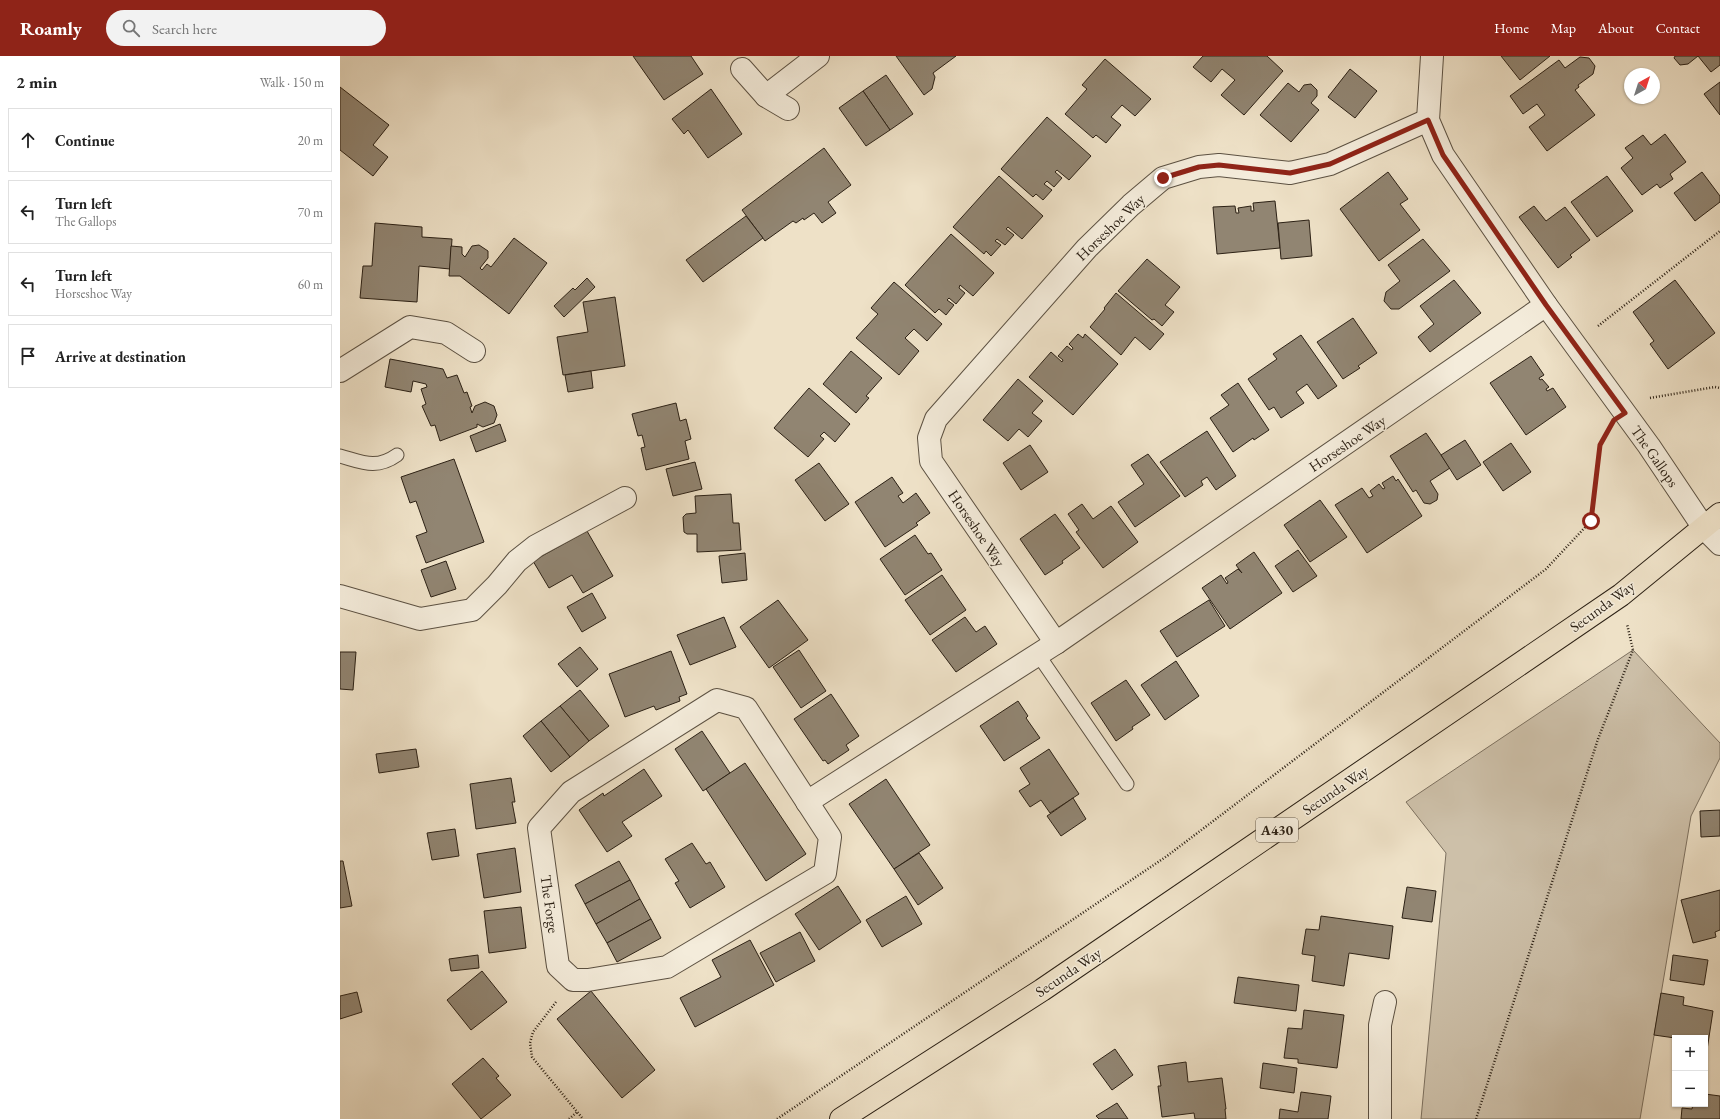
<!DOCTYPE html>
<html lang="en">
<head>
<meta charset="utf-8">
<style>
	body { margin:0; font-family:"EB Garamond",serif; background:#f2f2f2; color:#222 }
	.controls { position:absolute; right:12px; bottom:12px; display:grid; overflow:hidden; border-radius:0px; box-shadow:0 1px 3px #0004 }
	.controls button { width:36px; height:36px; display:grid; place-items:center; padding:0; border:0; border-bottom:1px solid #e0e0e0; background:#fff; color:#222; font:20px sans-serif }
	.compass { position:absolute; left:1284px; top:12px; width:36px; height:36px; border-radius:50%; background:#fff; box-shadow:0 1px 3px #0004; rotate:39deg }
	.stop { position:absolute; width:12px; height:12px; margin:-9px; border:3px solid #8f2418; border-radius:50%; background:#fff }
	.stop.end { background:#8f2418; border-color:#fff; box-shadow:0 1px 4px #0008 }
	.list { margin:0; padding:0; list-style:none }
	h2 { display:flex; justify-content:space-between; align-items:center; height:52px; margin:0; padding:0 16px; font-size:17px }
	h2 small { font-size:13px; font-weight:400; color:#767676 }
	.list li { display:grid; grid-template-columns:26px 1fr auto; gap:12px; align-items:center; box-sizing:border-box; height:64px; margin:0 8px 8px; padding:0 8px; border:1px solid #e0e0e0; border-radius:0px }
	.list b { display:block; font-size:15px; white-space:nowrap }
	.list p { margin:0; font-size:13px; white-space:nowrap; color:#767676 }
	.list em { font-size:13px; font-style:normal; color:#767676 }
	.icon { flex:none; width:22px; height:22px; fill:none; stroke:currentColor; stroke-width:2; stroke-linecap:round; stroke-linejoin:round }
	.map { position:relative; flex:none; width:1380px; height:1063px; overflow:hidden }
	header { display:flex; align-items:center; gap:24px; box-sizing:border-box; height:56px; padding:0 20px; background:#8f2418; color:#fff }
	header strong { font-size:19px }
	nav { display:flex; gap:22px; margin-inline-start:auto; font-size:14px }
	.search { width:280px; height:36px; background:#f2f2f2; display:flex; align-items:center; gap:10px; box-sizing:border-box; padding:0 14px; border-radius:22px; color:#767676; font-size:15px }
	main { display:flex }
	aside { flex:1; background:#fff }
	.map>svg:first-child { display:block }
</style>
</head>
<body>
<header>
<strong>Roamly</strong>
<div class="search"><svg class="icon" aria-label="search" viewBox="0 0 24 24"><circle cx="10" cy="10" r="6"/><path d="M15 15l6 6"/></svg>Search here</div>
<nav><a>Home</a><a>Map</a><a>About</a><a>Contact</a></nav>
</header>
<main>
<aside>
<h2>2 min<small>Walk · 150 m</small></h2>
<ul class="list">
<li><svg class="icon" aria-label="ahead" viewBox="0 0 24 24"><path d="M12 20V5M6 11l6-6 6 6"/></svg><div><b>Continue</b></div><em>20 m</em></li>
<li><svg class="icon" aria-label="left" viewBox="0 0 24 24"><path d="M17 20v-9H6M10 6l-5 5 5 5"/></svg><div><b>Turn left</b><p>The Gallops</p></div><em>70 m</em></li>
<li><svg class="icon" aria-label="left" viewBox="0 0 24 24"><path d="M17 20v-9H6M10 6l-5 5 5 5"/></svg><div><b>Turn left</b><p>Horseshoe Way</p></div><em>60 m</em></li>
<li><svg class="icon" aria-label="arrive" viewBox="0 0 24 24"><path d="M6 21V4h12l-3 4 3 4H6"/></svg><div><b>Arrive at destination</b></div></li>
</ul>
</aside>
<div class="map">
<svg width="1380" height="1063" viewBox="0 0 1380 1063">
	<rect width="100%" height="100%" fill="#eee1c7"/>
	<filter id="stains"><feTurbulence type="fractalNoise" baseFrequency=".005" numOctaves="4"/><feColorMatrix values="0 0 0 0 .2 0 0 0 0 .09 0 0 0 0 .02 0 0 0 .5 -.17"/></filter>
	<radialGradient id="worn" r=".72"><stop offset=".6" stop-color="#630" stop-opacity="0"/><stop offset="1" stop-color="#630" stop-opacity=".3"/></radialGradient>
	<polygon fill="#cdc0a9" stroke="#7c705f" points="1293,594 1380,687 1380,702 1351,760 1300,1063 1081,1063 1106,797 1066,746"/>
	<g fill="#918572" stroke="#2c2115">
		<polygon points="293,0 351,0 363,18 324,44"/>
		<polygon points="556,0 616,0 593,17 595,21 592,33 584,39"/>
		<polygon points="863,0 927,0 943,15 904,59 881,39 895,24 882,13 871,26 853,11"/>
		<polygon points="1161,0 1210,0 1180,24"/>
		<polygon points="1335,0 1358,0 1348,8 1340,9 1334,2"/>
		<polygon points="1358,0 1380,0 1380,9 1371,16"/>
		<polygon points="1240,1 1249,2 1255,10 1253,18 1238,29 1239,31 1235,34 1255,59 1207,95 1189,71 1205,59 1197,48 1183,58 1170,40 1219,4 1225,12"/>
		<polygon points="765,3 811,43 795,60 782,49 771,61 781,69 766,87 756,79 753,82 725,58 747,33 742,29"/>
		<polygon points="1010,13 1037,35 1015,62 988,41"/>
		<polygon points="546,19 573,58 550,74 523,35"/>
		<polygon points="1380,26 1380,59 1364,38"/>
		<polygon points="948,27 959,36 964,29 971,28 977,34 977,40 971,47 979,54 951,86 920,59"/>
		<polygon points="0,31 49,69 33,89 48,101 33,120 0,94"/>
		<polygon points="371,33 402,78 368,102 348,74 344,78 332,63"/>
		<polygon points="523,35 550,74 526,90 499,52"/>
		<polygon points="707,61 751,100 729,124 717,114 715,116 722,122 714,131 707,125 704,128 712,134 703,144 696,138 693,141 661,113"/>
		<polygon points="1325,78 1346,106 1330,118 1333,123 1320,132 1317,128 1302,139 1281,112 1293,102 1285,92 1303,79 1311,89"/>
		<polygon points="484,92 511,129 488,146 496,157 482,167 474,157 464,164 463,162 456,167 453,165 425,185 402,154"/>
		<polygon points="1048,116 1068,143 1060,148 1080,174 1039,205 1000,153"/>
		<polygon points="1362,116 1380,140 1380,146 1355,165 1334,137"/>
		<polygon points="659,120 703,160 682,183 668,171 666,173 674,179 665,189 657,183 655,185 661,189 651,200 646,195 644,198 613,171"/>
		<polygon points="1267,120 1293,155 1257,181 1231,146"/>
		<polygon points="935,145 940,192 877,198 873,151 895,150 896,157 899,157 898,152 911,150 911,155 914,155 913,147"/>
		<polygon points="1194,150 1206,165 1225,151 1250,184 1230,199 1232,201 1218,212 1179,161"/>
		<polygon points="406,160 423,182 363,226 346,204"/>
		<polygon points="969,164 972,200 941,203 938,167"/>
		<polygon points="35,167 82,171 82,181 112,183 110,213 79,210 77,246 20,242 23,210 32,210"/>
		<polygon points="611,178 654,217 633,240 620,229 619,232 625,237 616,248 609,242 607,244 614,249 606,259 599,253 595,257 565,229"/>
		<polygon points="174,182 207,207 169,258 120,220 109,220 111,190 122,191 122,198 125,201 132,190 139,189 148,195 148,202 140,212 142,214 147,208 151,211"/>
		<polygon points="1083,183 1110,215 1059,253 1051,253 1044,245 1046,236 1060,225 1048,209"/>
		<polygon points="807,203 840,231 825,249 834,256 822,270 814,263 812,264 778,235"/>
		<polygon points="247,222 255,231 224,261 214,250 233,232 235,234"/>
		<polygon points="1114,224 1141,257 1090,296 1078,281 1094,268 1080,250"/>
		<polygon points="1335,224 1375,277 1328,313 1310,288 1314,285 1293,256"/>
		<polygon points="554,226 602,268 587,285 574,273 565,282 579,295 559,319 516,282 538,258 531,252"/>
		<polygon points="776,237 824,278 810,294 795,281 781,299 750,271 765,253 764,252"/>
		<polygon points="275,241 285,310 223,319 217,281 248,276 243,246"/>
		<polygon points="1013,262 1037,297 1018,310 1020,312 1003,323 977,286"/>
		<polygon points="738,278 743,282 745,278 778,308 733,359 689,321 711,296 722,306 723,304 718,300 727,290 732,294 733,292 729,288"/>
		<polygon points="961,279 997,330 978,343 967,328 956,336 964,347 941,362 934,351 929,354 908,323 937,303 933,298"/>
		<polygon points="511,295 542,322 526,340 529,342 516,357 483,328"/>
		<polygon points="1191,300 1204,319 1199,322 1200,324 1202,323 1209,331 1206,333 1207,335 1213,332 1226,351 1186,379 1150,327"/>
		<polygon points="50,303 103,313 107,322 117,319 124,337 127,336 132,350 130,351 132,357 135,350 145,346 154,350 157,359 154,367 143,371 137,368 137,371 100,385 95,369 91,370 82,350 86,348 81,333 87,331 86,328 73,325 71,336 45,331"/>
		<polygon points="251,315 253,332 228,336 225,319"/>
		<polygon points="678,323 703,345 692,357 702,365 688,381 679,373 668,385 643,364"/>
		<polygon points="898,327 929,374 914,384 913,382 893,396 870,362 889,349 881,339"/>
		<polygon points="469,332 510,368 495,386 484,376 480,380 484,383 468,401 434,372"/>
		<polygon points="336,347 340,365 346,363 351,383 345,385 349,403 306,414 301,392 305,391 302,379 298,380 292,358"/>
		<polygon points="160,368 166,385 136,396 130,380"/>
		<polygon points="867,375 896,420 876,434 867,421 861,425 863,429 845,441 820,406"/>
		<polygon points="1086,377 1110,412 1090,425 1098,438 1097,444 1090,448 1084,447 1076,434 1073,436 1050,400"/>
		<polygon points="1125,384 1141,409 1117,424 1101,399"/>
		<polygon points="1171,387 1191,416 1163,435 1143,406"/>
		<polygon points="690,389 708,416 681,434 663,407"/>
		<polygon points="808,398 840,440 795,471 778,446 804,428 791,409"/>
		<polygon points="114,403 144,486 86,507 76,480 87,476 76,445 70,447 61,421"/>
		<polygon points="355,406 362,433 333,440 326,413"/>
		<polygon points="479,407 509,448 485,465 455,424"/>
		<polygon points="1053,420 1056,425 1058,423 1082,460 1027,497 995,449 1022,432 1029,442 1033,440 1030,435 1039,428 1043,433 1045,432 1042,427"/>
		<polygon points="552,421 563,437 558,440 563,447 576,437 590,457 576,467 578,469 545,491 515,446"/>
		<polygon points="391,438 393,467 399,467 401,494 357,496 357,478 347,478 344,476 343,461 346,458 356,457 355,440"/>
		<polygon points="980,444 1007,481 970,506 944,469"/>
		<polygon points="742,448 753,463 771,450 798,486 763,512 736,476 739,474 728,458"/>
		<polygon points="715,458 740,492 722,505 723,507 705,519 680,483"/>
		<polygon points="247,475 273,520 243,537 232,519 209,532 193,505"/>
		<polygon points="575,479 588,498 591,497 602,514 565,539 540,503"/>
		<polygon points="958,494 977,520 953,536 935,510"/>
		<polygon points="914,496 942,537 890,573 862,532 881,519 887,528 888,526 885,522 898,513 902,517 896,509"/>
		<polygon points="405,497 407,524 382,527 379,500"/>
		<polygon points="106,505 116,533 91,541 81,514"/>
		<polygon points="602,519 626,554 590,579 565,544"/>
		<polygon points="252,537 266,562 242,576 227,551"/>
		<polygon points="438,544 468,584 429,612 400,571"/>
		<polygon points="869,544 885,570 837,601 820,575"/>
		<polygon points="384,561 396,591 350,609 337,579"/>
		<polygon points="625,561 636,576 645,570 657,588 616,616 592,584"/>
		<polygon points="240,591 258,613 237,631 218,608"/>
		<polygon points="459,594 486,635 461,652 433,611"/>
		<polygon points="331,595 347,638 339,641 340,645 316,654 314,650 285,661 269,618"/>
		<polygon points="0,596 16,596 13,634 0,633"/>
		<polygon points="836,605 859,640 825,664 801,629"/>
		<polygon points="786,624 810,659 792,671 793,673 776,685 751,647"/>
		<polygon points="240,634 269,670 249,685 220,650"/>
		<polygon points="491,638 519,680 506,689 509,694 488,708 485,704 483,705 454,663"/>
		<polygon points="678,645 688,660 686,662 700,682 664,705 640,670"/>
		<polygon points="220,650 249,685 230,701 201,665"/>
		<polygon points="201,665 230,701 211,716 183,680"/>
		<polygon points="362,675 390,717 363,735 335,693"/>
		<polygon points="76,693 79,711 39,717 36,698"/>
		<polygon points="709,693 739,738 710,757 701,744 690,751 679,735 690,728 680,712"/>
		<polygon points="405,707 466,798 426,825 366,733"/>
		<polygon points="304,713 322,740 282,766 292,780 267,796 239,754 263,737 264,740"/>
		<polygon points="171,722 175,746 172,746 176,767 136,773 130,728"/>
		<polygon points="546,723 590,789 554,813 509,748"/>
		<polygon points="733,742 746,763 721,780 707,760"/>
		<polygon points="1380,754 1380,780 1361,781 1360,755"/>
		<polygon points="115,773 119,800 92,804 87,777"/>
		<polygon points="352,787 366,808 370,806 385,831 350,852 335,827 339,825 325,803"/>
		<polygon points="175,792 181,836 144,842 137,798"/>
		<polygon points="579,797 603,832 578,849 554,813"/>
		<polygon points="0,805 3,805 12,850 0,852"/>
		<polygon points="279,805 290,824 245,848 235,829"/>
		<polygon points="290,824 300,843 256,868 245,848"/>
		<polygon points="498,830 521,866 479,894 455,858"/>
		<polygon points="1067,831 1096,835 1092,866 1062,862"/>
		<polygon points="1380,834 1380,874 1375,876 1376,881 1353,887 1341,844"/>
		<polygon points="566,840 582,868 542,891 526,864"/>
		<polygon points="300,843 311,863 267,887 256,868"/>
		<polygon points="181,851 186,892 149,897 144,855"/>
		<polygon points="981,860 1053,870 1049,903 1009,897 1004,930 972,925 975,900 962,898 966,873 979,874"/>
		<polygon points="311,863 321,882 277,906 267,887"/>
		<polygon points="460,876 475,905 436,926 420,897"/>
		<polygon points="410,884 434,929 355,971 340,942 381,921 372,904"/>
		<polygon points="138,899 139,912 111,915 109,903"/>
		<polygon points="1333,899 1368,904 1364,929 1330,924"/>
		<polygon points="142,915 167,946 131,974 107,944"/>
		<polygon points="898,921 959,929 956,955 894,947"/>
		<polygon points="251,935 315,1014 282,1042 217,963"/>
		<polygon points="17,936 22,956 0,963 0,940"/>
		<polygon points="1321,937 1344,941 1343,949 1373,955 1365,1007 1365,982 1335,982 1314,979"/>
		<polygon points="964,954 1004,959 997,1012 958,1007 958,1003 944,1002 948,972 962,973"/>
		<polygon points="775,993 793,1019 772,1034 753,1008"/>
		<polygon points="143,1002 159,1020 156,1022 171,1039 141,1063 112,1028"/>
		<polygon points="846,1006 848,1026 882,1022 886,1053 885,1053 886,1063 855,1063 854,1057 822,1061 818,1030 821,1030 818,1010"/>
		<polygon points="923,1007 957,1012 954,1037 920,1032"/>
		<polygon points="961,1036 991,1040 988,1063 939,1063 940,1053 958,1056"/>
		<polygon points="1365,1038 1380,1040 1380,1063 1341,1063 1342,1052 1352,1053 1353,1048 1365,1048"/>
		<polygon points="777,1047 788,1063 759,1063 756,1060"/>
	</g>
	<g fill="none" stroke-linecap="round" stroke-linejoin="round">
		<g stroke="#5c5142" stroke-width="15">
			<g id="lane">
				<path d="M 0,400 C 22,406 36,414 57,399"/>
				<polyline points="697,597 787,728"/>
			</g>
		</g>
		<g stroke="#5c5142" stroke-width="24">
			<g id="street">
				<polyline points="1092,0 1088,64 1103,99 1206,249 1309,390 1364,472 1380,488"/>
				<polyline points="402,13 426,40 448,53"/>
				<polyline points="426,40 478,0"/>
				<polyline points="0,315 70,271 106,277 134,295"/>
				<polyline points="0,540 80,563 132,554 157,529 177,505 196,490 285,442"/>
				<polyline points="716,587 591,405 589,382 596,363 747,192 791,149 823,122 859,111 879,109 950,117 990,108 1088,64"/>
				<polygon points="377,644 406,652 490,781 485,817 327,911 248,924 233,924 218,910 199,772 231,736"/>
				<polyline points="467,746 716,587 1206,249"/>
				<polyline points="1040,1063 1040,969 1045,946"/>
			</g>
		</g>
		<g stroke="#2c2115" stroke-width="24">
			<polyline id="primary" points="501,1063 702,934 1281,539 1380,458"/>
		</g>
		<g stroke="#2c2115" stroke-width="2.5" stroke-dasharray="1 2" stroke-linecap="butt">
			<polyline points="1258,270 1380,175"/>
			<polyline points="1310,342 1375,331 1380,332"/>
			<polyline points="216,946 193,976 190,987 192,1001 243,1063"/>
			<polyline points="229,1063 237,1056"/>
			<polyline points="437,1063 827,800 1206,513 1251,465 1260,389 1265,379"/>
			<polyline points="1136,1063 1258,683 1293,594 1287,568"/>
		</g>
		<use href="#lane" stroke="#f4ecdb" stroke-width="13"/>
		<use href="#street" stroke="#f4ecdb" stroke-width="22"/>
		<use href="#primary" stroke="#eee1c7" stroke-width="22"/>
	</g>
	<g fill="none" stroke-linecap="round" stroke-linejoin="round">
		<polyline stroke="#8f2418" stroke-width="5" points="823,122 859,111 879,109 950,117 990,108 1088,64 1103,99 1206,249 1285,357 1274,364 1260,389 1251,465"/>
	</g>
	<g text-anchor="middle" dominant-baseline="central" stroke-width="3" stroke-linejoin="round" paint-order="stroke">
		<rect fill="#f4ecdb" stroke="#685e50" stroke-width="1" x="916" y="762" width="42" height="24" rx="3"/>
		<g font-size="14" font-weight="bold" fill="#2c2115">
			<text x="937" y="774">A430</text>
		</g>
		<g font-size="15" fill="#2c2115" stroke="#f4ecdb">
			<text transform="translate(770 171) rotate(-44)">Horseshoe Way</text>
			<text transform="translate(1007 387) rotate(-34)">Horseshoe Way</text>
			<text transform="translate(1315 400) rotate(55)">The Gallops</text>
			<text transform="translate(637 472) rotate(56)">Horseshoe Way</text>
			<text transform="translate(1262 550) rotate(-36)">Secunda Way</text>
			<text transform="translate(995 734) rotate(-34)">Secunda Way</text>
			<text transform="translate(210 848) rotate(82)">The Forge</text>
			<text transform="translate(728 916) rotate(-34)">Secunda Way</text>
		</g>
	</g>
	<rect width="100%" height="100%" filter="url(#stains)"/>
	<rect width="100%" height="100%" fill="url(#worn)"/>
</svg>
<div class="controls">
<button>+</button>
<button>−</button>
</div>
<svg class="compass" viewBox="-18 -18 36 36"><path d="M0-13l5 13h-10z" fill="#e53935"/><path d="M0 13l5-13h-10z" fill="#767676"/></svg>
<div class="stop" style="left:1251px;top:465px"></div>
<div class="stop end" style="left:823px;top:122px"></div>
</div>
</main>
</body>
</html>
